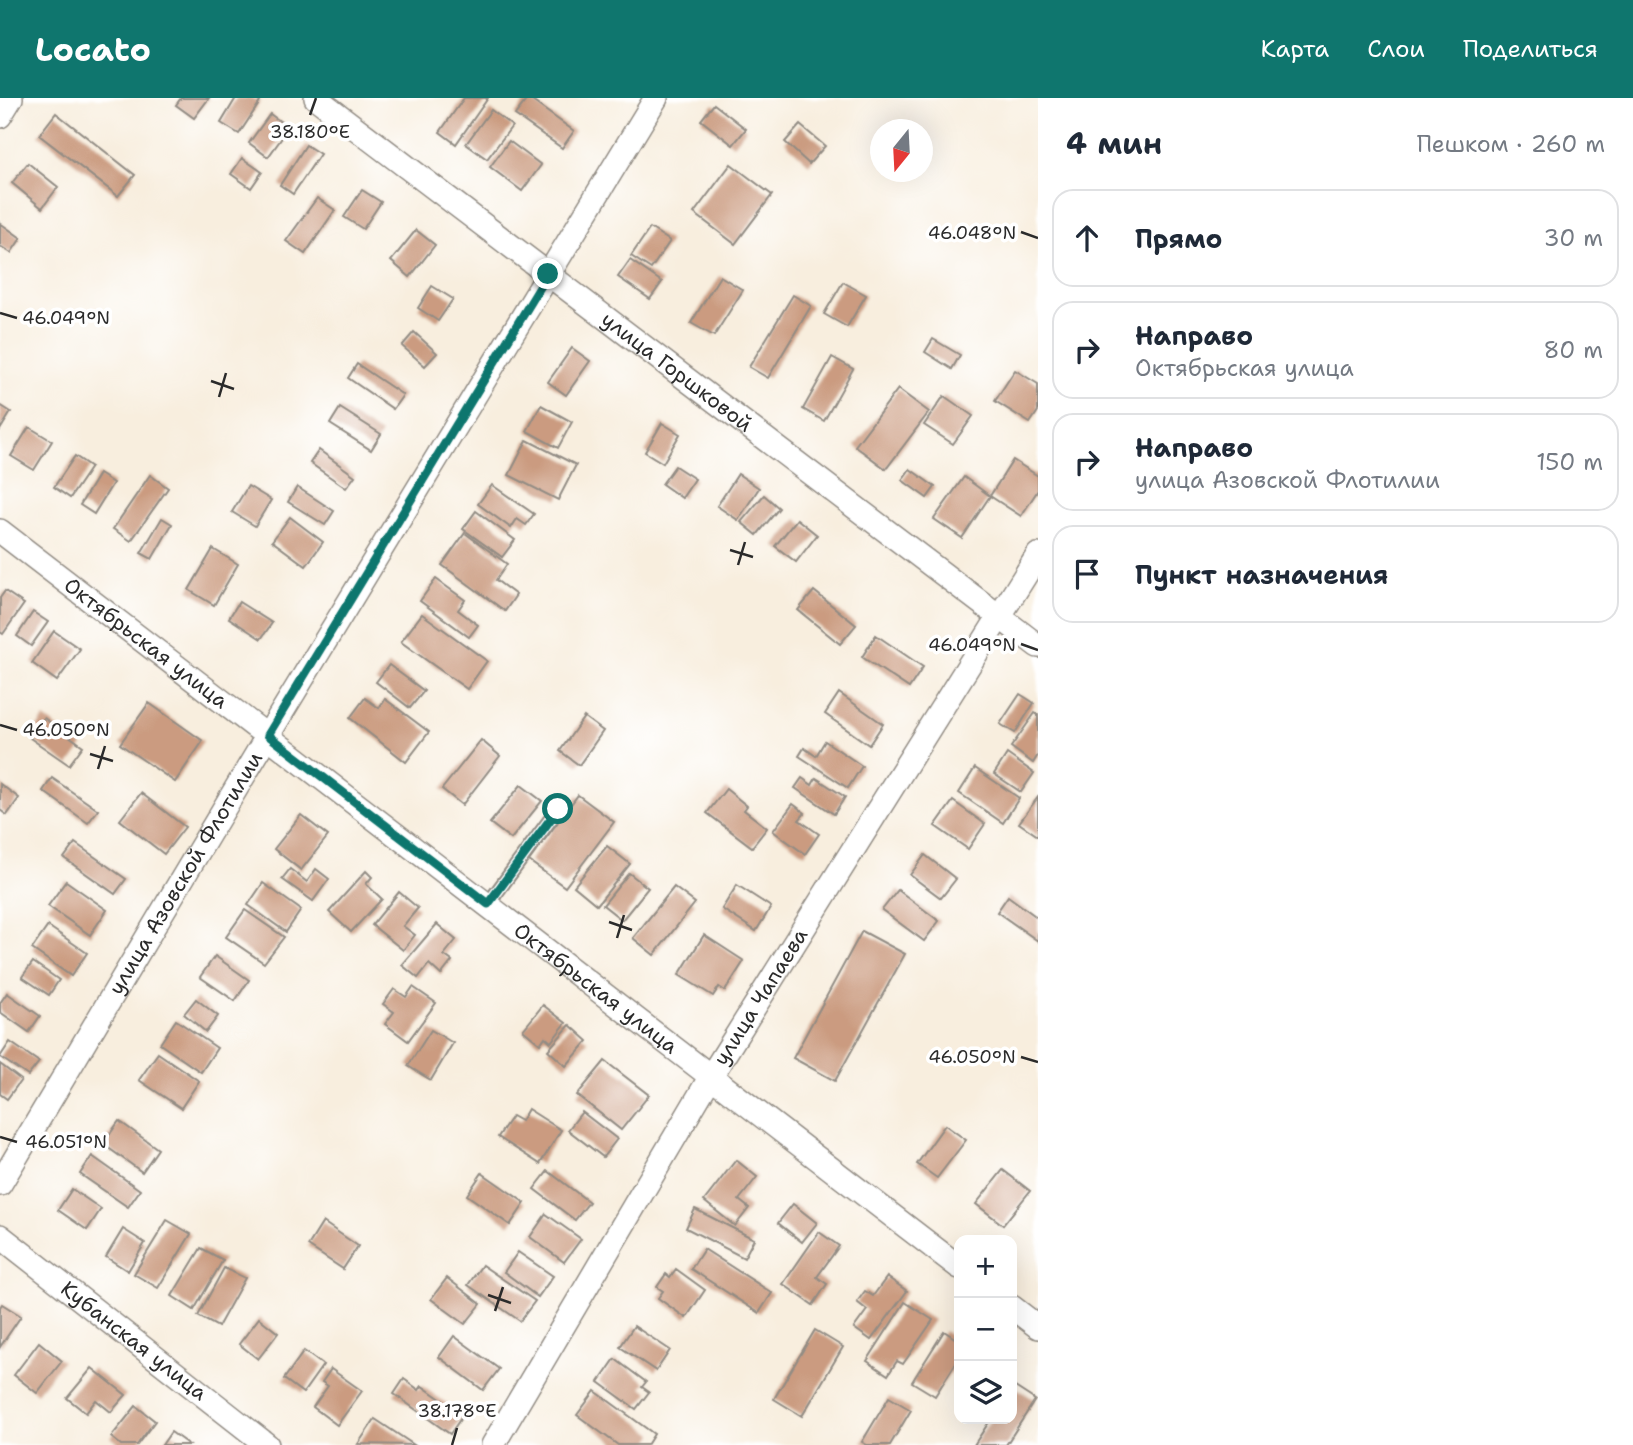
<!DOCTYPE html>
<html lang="ru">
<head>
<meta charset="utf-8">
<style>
	body { margin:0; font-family:"Shantell Sans",sans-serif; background:#f6f6f7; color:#1f2937 }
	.controls { position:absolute; right:21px; bottom:21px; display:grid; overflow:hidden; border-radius:14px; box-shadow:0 7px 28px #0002 }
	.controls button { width:63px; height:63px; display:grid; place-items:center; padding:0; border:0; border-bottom:2px solid #e0e1e3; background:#fff; color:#1f2937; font:35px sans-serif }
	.compass { position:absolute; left:870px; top:21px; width:63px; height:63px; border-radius:50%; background:#fff; box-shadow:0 7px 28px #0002; rotate:198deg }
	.stop { position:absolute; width:21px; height:21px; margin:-16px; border:5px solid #0f766e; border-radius:50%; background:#fff }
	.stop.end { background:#0f766e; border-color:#fff; box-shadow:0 2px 7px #0008 }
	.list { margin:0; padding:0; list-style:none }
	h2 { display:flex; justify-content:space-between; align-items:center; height:91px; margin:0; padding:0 28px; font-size:30px }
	h2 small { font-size:23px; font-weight:400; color:#747a83 }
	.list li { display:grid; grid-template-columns:46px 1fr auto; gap:21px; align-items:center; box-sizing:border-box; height:98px; margin:0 14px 14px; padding:0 14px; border:2px solid #e0e1e3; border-radius:21px }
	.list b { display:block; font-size:26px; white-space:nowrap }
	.list p { margin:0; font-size:23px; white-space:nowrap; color:#747a83 }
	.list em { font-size:23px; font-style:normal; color:#747a83 }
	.icon { flex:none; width:38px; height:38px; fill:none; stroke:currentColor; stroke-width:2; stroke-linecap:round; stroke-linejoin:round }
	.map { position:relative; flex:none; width:1038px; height:1347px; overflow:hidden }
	header { display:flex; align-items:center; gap:42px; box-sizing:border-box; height:98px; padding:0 35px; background:#0f766e; color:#fff }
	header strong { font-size:33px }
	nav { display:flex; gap:38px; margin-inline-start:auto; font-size:24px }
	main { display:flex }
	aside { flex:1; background:#fff }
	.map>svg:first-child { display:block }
</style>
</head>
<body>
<header>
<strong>Locato</strong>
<nav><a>Карта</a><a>Слои</a><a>Поделиться</a></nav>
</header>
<main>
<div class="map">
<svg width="1038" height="1347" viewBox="0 0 1038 1347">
	<rect width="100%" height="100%" fill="#fff"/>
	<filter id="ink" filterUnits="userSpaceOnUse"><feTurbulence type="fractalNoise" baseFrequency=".0143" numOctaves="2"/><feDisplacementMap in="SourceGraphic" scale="14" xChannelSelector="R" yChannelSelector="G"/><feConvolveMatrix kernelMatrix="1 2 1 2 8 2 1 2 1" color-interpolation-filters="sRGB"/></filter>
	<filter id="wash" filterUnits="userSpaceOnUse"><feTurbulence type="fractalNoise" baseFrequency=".00686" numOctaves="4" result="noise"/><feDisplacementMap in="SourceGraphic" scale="28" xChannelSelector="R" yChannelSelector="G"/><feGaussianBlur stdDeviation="1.57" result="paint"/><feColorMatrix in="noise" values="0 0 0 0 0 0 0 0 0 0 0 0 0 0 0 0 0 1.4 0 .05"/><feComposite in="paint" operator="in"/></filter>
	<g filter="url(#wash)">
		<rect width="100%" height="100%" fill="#f8eede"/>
		<g id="blocks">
			<g fill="#cb9b80">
				<polygon points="181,0 209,0 194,20 176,7"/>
				<polygon points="236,0 253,0 260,4 239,36 221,25"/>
				<polygon points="464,0 488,0 456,46 440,34"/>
				<polygon points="528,0 574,33 562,50 515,17"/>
				<polygon points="714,6 746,31 733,47 701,22"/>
				<polygon points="491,12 512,28 487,61 466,46"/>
				<polygon points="56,15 135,77 118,98 39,37"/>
				<polygon points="270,16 289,30 268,59 249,45"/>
				<polygon points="800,27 825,48 809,66 785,44"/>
				<polygon points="509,43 541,67 522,93 490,69"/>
				<polygon points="306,47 320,56 293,96 280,87"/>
				<polygon points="242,60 262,74 251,90 231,76"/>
				<polygon points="28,65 58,89 42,110 12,85"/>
				<polygon points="731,66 772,97 735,146 694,115"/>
				<polygon points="362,92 381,104 363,131 344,119"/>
				<polygon points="317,100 335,112 305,156 286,143"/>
				<polygon points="0,125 21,140 11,155 0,148"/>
				<polygon points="650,130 670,143 651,171 631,158"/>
				<polygon points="416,132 435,147 410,179 391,163"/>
				<polygon points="630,162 662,184 650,201 618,179"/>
				<polygon points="720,178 743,192 714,238 691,225"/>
				<polygon points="843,184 866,197 847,229 824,216"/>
				<polygon points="432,188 453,201 438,223 418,210"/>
				<polygon points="793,197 811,208 768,280 749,269"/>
				<polygon points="414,234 437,255 425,268 402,248"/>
				<polygon points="933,241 960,257 952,271 925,254"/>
				<polygon points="572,250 590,263 566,297 548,284"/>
				<polygon points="832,259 853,271 824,323 803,311"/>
				<polygon points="357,266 403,297 393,311 348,280"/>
				<polygon points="1015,272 1038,286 1038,313 1030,325 995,303"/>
				<polygon points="898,291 929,314 886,371 855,348"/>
				<polygon points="944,298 973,318 953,346 924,327"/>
				<polygon points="0,307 11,314 0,332"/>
				<polygon points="541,307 572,324 558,350 527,333"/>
				<polygon points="340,310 381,336 371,352 330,326"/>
				<polygon points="662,325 680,336 663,365 645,354"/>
				<polygon points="29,329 52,343 34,372 11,358"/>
				<polygon points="527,342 576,367 558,402 509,377"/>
				<polygon points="319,352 355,378 346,390 310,365"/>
				<polygon points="75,358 91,369 70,400 54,389"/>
				<polygon points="1013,362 1038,378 1038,392 1021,418 990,398"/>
				<polygon points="675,368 695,381 682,400 662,386"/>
				<polygon points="910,371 935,389 927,400 902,382"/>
				<polygon points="99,376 113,385 94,416 80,407"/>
				<polygon points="738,376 759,390 738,422 717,408"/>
				<polygon points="150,377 168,390 131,443 113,431"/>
				<polygon points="964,379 990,398 962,440 934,421"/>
				<polygon points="492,387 534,416 526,427 517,421 511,430 478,406"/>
				<polygon points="248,388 271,402 255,428 232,414"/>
				<polygon points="297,389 334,413 325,427 288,404"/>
				<polygon points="764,397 779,410 757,437 741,424"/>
				<polygon points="476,413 515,442 502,459 463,431"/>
				<polygon points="290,419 323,444 306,468 272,443"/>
				<polygon points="162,420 172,426 152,461 141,455"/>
				<polygon points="797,421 817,437 796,464 775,448"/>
				<polygon points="465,435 507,466 496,482 516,497 505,513 442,467"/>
				<polygon points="213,451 238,466 214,507 189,492"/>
				<polygon points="436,481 465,502 458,512 478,527 469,539 420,503"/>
				<polygon points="5,493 24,506 3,536 0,534 0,500"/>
				<polygon points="814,493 856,527 840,546 798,512"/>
				<polygon points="239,504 272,525 261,541 229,520"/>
				<polygon points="33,514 48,524 31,548 17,538"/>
				<polygon points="422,516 487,563 467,591 401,544"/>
				<polygon points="54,533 80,551 57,583 32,565"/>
				<polygon points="876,537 923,569 909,590 862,559"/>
				<polygon points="389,567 424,593 410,610 376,584"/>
				<polygon points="839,595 883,626 869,647 825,616"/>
				<polygon points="1020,596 1034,605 1015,635 1000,626"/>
				<polygon points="365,600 379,610 385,601 429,634 406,664 350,620"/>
				<polygon points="149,605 203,643 175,684 120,646"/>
				<polygon points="1035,615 1038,617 1038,657 1033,665 1011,649"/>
				<polygon points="584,619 603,633 579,667 560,653"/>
				<polygon points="44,620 83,648 69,667 30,640"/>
				<polygon points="481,642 500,658 462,707 442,691"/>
				<polygon points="825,643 862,668 848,690 799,658 804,650 816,658"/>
				<polygon points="1007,656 1034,675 1021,694 994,676"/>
				<polygon points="975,670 1019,700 1003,725 959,695"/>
				<polygon points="52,680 98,712 88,725 43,693"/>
				<polygon points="802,680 812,687 816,680 845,699 834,716 795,690"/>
				<polygon points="0,686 19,700 7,717 0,712"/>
				<polygon points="521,687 542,703 511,741 490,725"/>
				<polygon points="726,691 747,708 744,712 767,730 752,749 707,715"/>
				<polygon points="141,695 185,729 164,756 120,722"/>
				<polygon points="578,697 614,724 565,789 529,763"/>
				<polygon points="1038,699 1038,738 1019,725"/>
				<polygon points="953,703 985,726 968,751 935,728"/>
				<polygon points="793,706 805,715 799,722 819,736 805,756 773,733"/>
				<polygon points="301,717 328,738 301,772 274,751"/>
				<polygon points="75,745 126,781 115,796 64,760"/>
				<polygon points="607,748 630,766 597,807 574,788"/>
				<polygon points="925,757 956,781 941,800 910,777"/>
				<polygon points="290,771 307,784 316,771 329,781 313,803 282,781"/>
				<polygon points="366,773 372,779 366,786 382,801 351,834 329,814"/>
				<polygon points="629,775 648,790 622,822 603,807"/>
				<polygon points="66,783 107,812 90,837 48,808"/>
				<polygon points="263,785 301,812 286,834 248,807"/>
				<polygon points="737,787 771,809 756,833 722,811"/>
				<polygon points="674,789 695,805 654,857 633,840"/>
				<polygon points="898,792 939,823 924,843 882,812"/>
				<polygon points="399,794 418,810 403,828 415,837 403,852 372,827"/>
				<polygon points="1008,798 1038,820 1038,843 997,814"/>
				<polygon points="245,812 284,839 264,865 226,839"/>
				<polygon points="437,826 456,842 444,857 452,863 441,877 429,866 418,880 402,867"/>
				<polygon points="48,828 87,855 71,878 32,851"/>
				<polygon points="862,833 905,856 835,983 793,960"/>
				<polygon points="704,837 744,863 725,893 719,889 713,898 679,877"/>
				<polygon points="215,858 249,882 235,903 200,879"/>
				<polygon points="33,864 59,882 49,897 22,879"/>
				<polygon points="413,889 436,905 408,943 385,926 394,914 383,906 394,891 406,899"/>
				<polygon points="7,895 40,918 29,934 0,914 0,905"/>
				<polygon points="196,901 218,918 206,934 184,916"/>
				<polygon points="543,907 566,925 551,944 545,939 540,946 523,932"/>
				<polygon points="176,922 217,950 201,974 160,946"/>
				<polygon points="570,927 588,943 566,968 548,952"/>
				<polygon points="431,932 453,945 431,982 408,968"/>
				<polygon points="10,944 39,964 28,978 0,959"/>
				<polygon points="158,955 199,983 181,1010 139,982"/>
				<polygon points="605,963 649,997 621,1032 577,997"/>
				<polygon points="0,966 21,982 7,1001 0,996"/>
				<polygon points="528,1011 561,1032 540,1066 498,1039 512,1018 521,1023"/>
				<polygon points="582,1014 617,1041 603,1059 568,1032"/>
				<polygon points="119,1023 158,1051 142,1074 103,1046"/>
				<polygon points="945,1027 966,1042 937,1080 917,1066"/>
				<polygon points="92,1058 140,1092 128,1109 80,1076"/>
				<polygon points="736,1062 757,1079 739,1102 749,1110 735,1128 704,1103"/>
				<polygon points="1003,1072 1030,1093 1003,1127 976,1106"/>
				<polygon points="548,1073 589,1104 575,1122 534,1091"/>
				<polygon points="482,1075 525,1105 510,1127 467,1097"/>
				<polygon points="72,1091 101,1111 87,1132 58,1112"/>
				<polygon points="793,1106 817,1125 802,1144 778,1125"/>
				<polygon points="695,1111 754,1141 744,1160 686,1130"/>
				<polygon points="546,1116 581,1141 564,1164 530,1139"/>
				<polygon points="167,1122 191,1136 158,1190 134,1176"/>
				<polygon points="323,1124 358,1148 343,1171 308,1148"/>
				<polygon points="123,1131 145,1145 128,1173 106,1159"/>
				<polygon points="819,1134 839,1148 817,1179 827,1186 813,1207 783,1186"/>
				<polygon points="201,1150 223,1162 194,1212 172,1198"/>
				<polygon points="704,1151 772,1195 759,1215 691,1171"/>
				<polygon points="518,1154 553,1178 538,1199 504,1174"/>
				<polygon points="482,1167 535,1203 520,1223 468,1187"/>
				<polygon points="224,1170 245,1180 218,1229 198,1218"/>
				<polygon points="676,1171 705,1192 686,1220 658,1200 663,1193 657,1189 666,1176 670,1179"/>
				<polygon points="887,1179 907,1193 871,1242 854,1230 867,1212 857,1204 865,1193 873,1198"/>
				<polygon points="447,1180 481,1206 465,1226 431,1201"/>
				<polygon points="905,1204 933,1222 903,1266 897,1263 888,1277 867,1263"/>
				<polygon points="2,1206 21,1218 0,1249 0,1209"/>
				<polygon points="259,1220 278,1235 258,1261 239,1246"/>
				<polygon points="634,1228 670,1252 656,1273 620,1249"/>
				<polygon points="815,1232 843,1249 802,1318 774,1301"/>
				<polygon points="944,1233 959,1243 959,1260 935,1298 912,1284"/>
				<polygon points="454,1238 499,1271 483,1292 439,1259"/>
				<polygon points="39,1244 62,1263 37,1295 14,1277"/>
				<polygon points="304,1253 323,1267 303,1295 284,1281"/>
				<polygon points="615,1261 646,1284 642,1289 649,1294 636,1311 599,1284"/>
				<polygon points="92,1270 126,1297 111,1314 96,1302 86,1315 67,1300"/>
				<polygon points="331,1271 362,1293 337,1327 313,1309 328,1288 322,1284"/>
				<polygon points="404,1281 419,1292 422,1288 463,1317 450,1336 394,1296"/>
				<polygon points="1012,1287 1035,1302 1006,1347 974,1347 991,1321 1012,1321"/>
				<polygon points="595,1293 654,1336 647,1347 618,1347 577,1317"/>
				<polygon points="889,1299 911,1312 890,1347 867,1347 862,1344"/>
				<polygon points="136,1308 155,1323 137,1347 121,1347 111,1339"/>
				<polygon points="375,1321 414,1347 358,1346"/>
				<polygon points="171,1334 189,1347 162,1347"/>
			</g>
		</g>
	</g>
	<g filter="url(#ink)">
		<use href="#blocks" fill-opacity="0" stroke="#928c84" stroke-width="2"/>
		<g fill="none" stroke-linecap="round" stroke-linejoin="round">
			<g stroke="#928c84" stroke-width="16">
				<polyline id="service" points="488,806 558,711"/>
			</g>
			<g stroke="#928c84" stroke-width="26">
				<g id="minor">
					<path id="s1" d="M 316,0 L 1038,548"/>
					<polyline points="0,18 11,0"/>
					<path id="s2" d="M 0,433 L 959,1169"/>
					<path id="s3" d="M 0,1086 L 268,637 L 656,0"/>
					<path id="s4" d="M 0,1138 L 267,1347"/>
					<polyline points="1012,1209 1038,1229"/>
					<path id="s5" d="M 493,1347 L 711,978 L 1038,457"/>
				</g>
			</g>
			<use href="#service" stroke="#fff" stroke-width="12"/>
			<use href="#minor" stroke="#fff" stroke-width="23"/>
		</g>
	</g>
	<g fill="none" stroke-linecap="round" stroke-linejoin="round" filter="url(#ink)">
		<polyline stroke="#0f766e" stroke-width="9" points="548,176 268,637 488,806 558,711"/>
	</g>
	<path fill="none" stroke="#2b2b2b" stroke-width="2.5" d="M 310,17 L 316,0M 1021,134 L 1038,140M 0,215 L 17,220M 211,283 L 234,291M 219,299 L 226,275M 730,452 L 753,459M 738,467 L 745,444M 1021,546 L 1038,552M 0,627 L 17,632M 90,656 L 113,663M 98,671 L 105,648M 609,824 L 632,832M 617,840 L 624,817M 1021,959 L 1038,964M 0,1039 L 17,1044M 488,1197 L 511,1205M 495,1213 L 503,1189M 452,1347 L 457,1330"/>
	<g text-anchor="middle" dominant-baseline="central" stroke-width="7" stroke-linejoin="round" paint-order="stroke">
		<g font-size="21" fill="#2b2b2b" stroke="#fff">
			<text stroke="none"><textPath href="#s1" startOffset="453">улица Горшковой</textPath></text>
			<text stroke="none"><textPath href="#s2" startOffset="184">Октябрьская улица</textPath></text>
			<text stroke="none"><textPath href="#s3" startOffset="362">улица Азовской Флотилии</textPath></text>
			<text stroke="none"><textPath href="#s2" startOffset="751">Октябрьская улица</textPath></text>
			<text stroke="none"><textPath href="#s5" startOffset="522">улица Чапаева</textPath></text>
			<text stroke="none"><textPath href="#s4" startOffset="170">Кубанская улица</textPath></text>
		</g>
	</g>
	<g font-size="18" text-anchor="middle" fill="#2b2b2b" stroke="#fff" stroke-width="7" stroke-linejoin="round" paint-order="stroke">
		<text x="310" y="40">38.180°E</text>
		<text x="972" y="141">46.048°N</text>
		<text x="66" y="226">46.049°N</text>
		<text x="972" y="553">46.049°N</text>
		<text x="66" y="638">46.050°N</text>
		<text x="972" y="965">46.050°N</text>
		<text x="66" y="1050">46.051°N</text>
		<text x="457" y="1319">38.178°E</text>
	</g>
</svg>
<div class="controls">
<button>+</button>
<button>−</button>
<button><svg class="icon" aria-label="layers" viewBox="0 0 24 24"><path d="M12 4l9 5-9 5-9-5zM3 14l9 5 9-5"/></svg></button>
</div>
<svg class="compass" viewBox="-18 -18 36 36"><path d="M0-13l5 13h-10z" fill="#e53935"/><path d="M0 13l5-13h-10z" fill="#747a83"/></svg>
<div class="stop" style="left:558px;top:711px"></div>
<div class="stop end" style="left:548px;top:176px"></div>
</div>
<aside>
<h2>4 мин<small>Пешком · 260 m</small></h2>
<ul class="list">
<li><svg class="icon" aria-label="ahead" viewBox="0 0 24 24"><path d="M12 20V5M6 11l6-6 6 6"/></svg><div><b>Прямо</b></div><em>30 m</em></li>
<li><svg class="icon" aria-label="right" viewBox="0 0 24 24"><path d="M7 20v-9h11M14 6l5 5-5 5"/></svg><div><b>Направо</b><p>Октябрьская улица</p></div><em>80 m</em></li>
<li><svg class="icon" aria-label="right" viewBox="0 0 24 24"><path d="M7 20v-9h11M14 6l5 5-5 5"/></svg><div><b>Направо</b><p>улица Азовской Флотилии</p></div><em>150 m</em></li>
<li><svg class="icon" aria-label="arrive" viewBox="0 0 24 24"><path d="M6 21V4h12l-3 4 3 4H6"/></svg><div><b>Пункт назначения</b></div></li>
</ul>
</aside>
</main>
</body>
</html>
